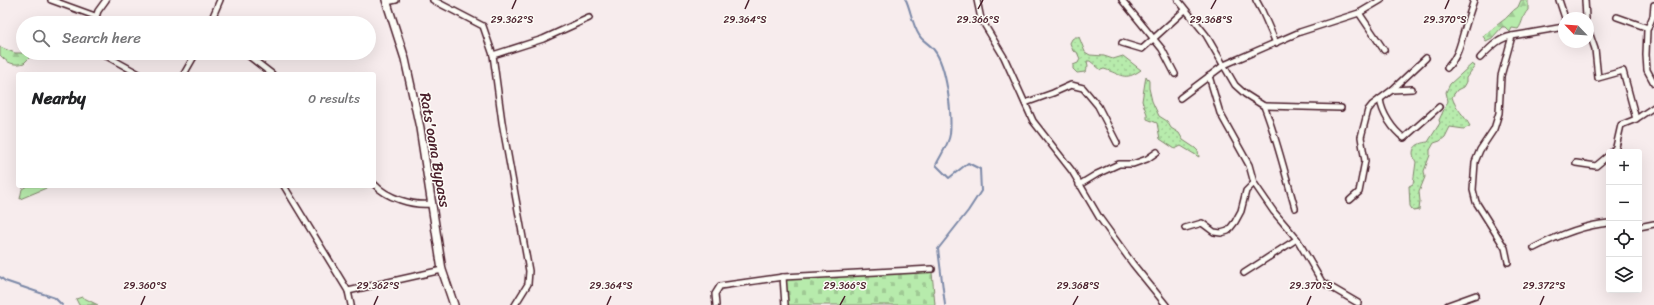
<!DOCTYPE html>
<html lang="en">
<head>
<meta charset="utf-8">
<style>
	body { margin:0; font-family:Sriracha,sans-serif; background:#f2f2f2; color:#202124 }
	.controls { position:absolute; right:12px; bottom:12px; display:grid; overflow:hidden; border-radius:4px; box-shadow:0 4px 16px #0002 }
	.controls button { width:36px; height:36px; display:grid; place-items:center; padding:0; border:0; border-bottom:1px solid #e0e0e0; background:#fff; color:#202124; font:20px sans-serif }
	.compass { position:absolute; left:1558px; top:12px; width:36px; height:36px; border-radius:50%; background:#fff; box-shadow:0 4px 16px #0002; rotate:295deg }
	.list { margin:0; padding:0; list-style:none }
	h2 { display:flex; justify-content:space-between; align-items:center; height:52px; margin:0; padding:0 16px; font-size:17px }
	h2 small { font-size:13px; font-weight:400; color:#757577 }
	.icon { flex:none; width:22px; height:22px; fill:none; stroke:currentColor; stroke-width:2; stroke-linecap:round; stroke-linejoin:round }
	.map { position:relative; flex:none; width:1654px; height:305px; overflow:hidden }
	.search { position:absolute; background:#fff; box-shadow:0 4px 16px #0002; left:16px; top:16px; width:360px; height:44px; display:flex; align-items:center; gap:10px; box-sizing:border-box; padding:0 14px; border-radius:22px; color:#757577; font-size:15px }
	.panel { position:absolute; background:#fff; box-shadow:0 4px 16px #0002; left:16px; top:72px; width:360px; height:116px; border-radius:4px }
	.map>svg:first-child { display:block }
</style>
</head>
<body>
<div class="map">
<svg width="1654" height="305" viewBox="0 0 1654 305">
	<defs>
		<pattern id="grass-dots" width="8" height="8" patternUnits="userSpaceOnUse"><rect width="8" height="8" fill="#b7ebac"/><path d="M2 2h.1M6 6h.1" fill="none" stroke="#9fc994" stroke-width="1.8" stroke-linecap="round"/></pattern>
		<pattern id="forest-firs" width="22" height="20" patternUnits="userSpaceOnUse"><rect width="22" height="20" fill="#b7ebac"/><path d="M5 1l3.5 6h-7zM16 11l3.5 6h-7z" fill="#9fc994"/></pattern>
		<pattern id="cemetery-stones" width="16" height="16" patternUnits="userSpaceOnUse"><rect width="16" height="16" fill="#b7ebac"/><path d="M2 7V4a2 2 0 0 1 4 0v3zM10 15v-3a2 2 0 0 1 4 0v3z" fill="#9fc994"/></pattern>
	</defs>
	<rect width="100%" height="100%" fill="#f7eced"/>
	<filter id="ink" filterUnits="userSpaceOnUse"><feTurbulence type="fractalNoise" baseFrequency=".025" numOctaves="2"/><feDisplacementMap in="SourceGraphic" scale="8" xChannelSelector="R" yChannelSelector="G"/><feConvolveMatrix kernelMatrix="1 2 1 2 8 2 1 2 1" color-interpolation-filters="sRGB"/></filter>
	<g filter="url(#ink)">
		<g fill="url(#grass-dots)" stroke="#80856c">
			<path d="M 1075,37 L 1079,37 L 1085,52 L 1090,55 L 1104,56 L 1113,59 L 1123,56 L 1141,70 C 1124,82 1121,74 1104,69 L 1101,70 L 1090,61 L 1087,61 L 1088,66 L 1085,72 L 1077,73 L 1073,69 L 1073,65 L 1078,63 L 1080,59 L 1077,52 L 1073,51 L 1070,43 L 1072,39 Z"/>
			<path d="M 1472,64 L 1475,66 L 1466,78 L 1466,82 L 1463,87 L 1457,90 L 1452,97 C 1455,108 1465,116 1470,126 L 1464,129 L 1450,127 L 1445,137 L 1440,141 L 1434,143 L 1430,150 L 1430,155 L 1424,171 L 1425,177 L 1419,192 L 1420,201 L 1419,210 L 1413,211 L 1410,206 L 1409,186 L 1413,184 L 1416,162 C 1409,150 1415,143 1428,142 L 1440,123 L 1439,120 L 1448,101 L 1446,92 L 1450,84 Z"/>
			<polygon points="1146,76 1149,81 1149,88 1152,101 1159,116 1167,121 1171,128 1179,133 1183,140 1195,148 1198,151 1199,157 1181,146 1175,149 1160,139 1157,123 1147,119 1147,114 1142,101"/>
		</g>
		<g fill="url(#forest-firs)" stroke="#80856c">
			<path d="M 1521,0 L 1528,0 L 1528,10 C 1522,16 1523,23 1518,29 L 1512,28 L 1510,32 L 1505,27 L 1502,27 L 1492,38 L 1486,41 L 1483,36 C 1489,31 1495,27 1501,22 C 1508,18 1511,11 1518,7 Z"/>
			<path d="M 0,47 L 15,53 L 29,53 L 30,57 L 24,63 C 14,66 7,63 0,55 Z"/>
			<polygon points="27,186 51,186 20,199 22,189"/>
			<polygon points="82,297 98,305 79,305 76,299"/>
		</g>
		<polygon fill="url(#cemetery-stones)" stroke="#80856c" points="932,272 935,305 785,305 783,278"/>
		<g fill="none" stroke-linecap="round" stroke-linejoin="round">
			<g stroke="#7c89a8" stroke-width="2">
				<path d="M 906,0 C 911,11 912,24 919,35 C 922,41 930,44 934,50 C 947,66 952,114 950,134 C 949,144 940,156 936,165 L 949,178 L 968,163 L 980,169 L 981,191 L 968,211 L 938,249 L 945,305"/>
				<polyline points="0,277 5,281 55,298 62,305"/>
			</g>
			<g stroke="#4a1f2b" stroke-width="8">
				<g id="street">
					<polyline points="51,0 95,16"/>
					<polyline points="433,0 483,26 493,55 502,122 529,271 528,284 515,305"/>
					<polyline points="977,0 981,19 1004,57 1033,121 1072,171 1099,217 1133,264 1166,305"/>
					<polyline points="1122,0 1162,49 1175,74"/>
					<path d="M 1178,0 L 1206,35 L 1235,85 L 1245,94 L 1264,106 C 1277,139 1285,174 1295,208"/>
					<polyline points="1256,0 1262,11 1276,43"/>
					<polyline points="1559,0 1565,18"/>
					<polyline points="1585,0 1586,18"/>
					<polyline points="387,2 396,0"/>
					<polyline points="1654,5 1653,16 1647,30 1646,55 1647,70 1654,83"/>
					<polyline points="1359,13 1384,50"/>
					<polyline points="1617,17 1648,28"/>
					<polyline points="94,23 98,11 106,0"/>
					<polyline points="210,23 220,0"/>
					<polyline points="1588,29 1595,49 1598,78 1623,71 1636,119"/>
					<polyline points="1122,43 1142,49 1185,10"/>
					<polyline points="101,53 139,74"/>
					<polyline points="245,53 272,74"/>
					<polyline points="493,55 543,39 589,18"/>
					<path d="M 1480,58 C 1489,49 1498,38 1512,36"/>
					<path d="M 1447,68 C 1459,56 1460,43 1465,28 C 1468,18 1471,9 1474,0"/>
					<polyline points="184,74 196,53"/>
					<polyline points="1209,76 1220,113 1249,165 1254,183 1274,212 1297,239 1322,282 1358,303"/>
					<polyline points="1392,90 1426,58"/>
					<polyline points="1180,98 1224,65 1300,32 1359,13 1381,0"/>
					<path d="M 1380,99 C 1382,114 1393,130 1404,138 L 1439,107"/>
					<polyline points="1025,103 1053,93 1071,85 1083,88 1098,106 1117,143"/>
					<polyline points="1264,106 1341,108"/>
					<polyline points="1612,152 1616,147 1621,125 1636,119 1654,107"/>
					<polyline points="1576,163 1596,166 1609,155"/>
					<path d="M 374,184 C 387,198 412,206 431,204"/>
					<polyline points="1079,185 1097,174 1119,164 1133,164 1147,159 1157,152"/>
					<polyline points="284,186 348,291 351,305"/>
					<polyline points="1350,200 1359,192 1365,161 1361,137 1368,110 1372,105 1392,90 1412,89"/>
					<polyline points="1639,227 1654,224"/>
					<polyline points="1185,228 1202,223 1214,232 1221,233 1228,231 1235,222 1241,211 1246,191 1254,183"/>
					<path d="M 1534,248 C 1557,236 1583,225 1609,223"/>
					<polyline points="1508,262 1505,248 1476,202 1473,190 1475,162 1480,150 1494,129 1499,113 1501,76 1512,36 1564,27"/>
					<polyline points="1244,273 1297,239"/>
					<polyline points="783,277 785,305"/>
					<polyline points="348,291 442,270"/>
					<polyline points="716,305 715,294 720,286 783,277 932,269"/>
					<polyline points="1448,305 1476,295"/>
				</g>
			</g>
			<g stroke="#4a1f2b" stroke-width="10">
				<polyline id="secondary" points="386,0 405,59 420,128 442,270 454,305"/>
			</g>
			<use href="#street" stroke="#fdfcf7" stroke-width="5"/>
			<use href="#secondary" stroke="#fdfcf7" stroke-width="7"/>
		</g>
	</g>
	<path fill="none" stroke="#4a1f2b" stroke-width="1.5" d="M 512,9 L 516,0M 745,9 L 749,0M 978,9 L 983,0M 1211,9 L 1216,0M 1445,9 L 1449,0M 141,305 L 145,296M 374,305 L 378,296M 607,305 L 611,296M 840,305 L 845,296M 1073,305 L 1078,296M 1307,305 L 1311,296M 1540,305 L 1544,296"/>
	<g text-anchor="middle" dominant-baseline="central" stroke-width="3" stroke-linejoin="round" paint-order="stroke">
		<g font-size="15" fill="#4a1f2b" stroke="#fdfcf7">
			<text transform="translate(435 150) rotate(80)">Rats'oana Bypass</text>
		</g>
	</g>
	<g font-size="10" text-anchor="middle" fill="#4a1f2b" stroke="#fdfcf7" stroke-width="3" stroke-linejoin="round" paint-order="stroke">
		<text x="512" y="23">29.362°S</text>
		<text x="745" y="23">29.364°S</text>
		<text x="978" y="23">29.366°S</text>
		<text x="1211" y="23">29.368°S</text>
		<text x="1445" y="23">29.370°S</text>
		<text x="145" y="289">29.360°S</text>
		<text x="378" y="289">29.362°S</text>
		<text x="611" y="289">29.364°S</text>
		<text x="845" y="289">29.366°S</text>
		<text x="1078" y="289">29.368°S</text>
		<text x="1311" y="289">29.370°S</text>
		<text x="1544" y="289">29.372°S</text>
	</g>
</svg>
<div class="controls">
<button>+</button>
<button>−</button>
<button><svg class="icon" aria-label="locate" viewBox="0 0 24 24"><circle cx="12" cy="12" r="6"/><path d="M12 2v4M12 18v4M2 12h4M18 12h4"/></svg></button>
<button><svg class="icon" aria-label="layers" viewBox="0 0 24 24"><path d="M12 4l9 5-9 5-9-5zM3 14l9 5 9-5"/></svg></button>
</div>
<svg class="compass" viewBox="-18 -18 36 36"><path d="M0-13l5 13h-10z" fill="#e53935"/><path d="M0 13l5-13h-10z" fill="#757577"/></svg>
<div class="search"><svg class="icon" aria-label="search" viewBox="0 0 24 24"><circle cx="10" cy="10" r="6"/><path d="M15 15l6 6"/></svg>Search here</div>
<section class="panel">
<h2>Nearby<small>0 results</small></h2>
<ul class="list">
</ul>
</section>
</div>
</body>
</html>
